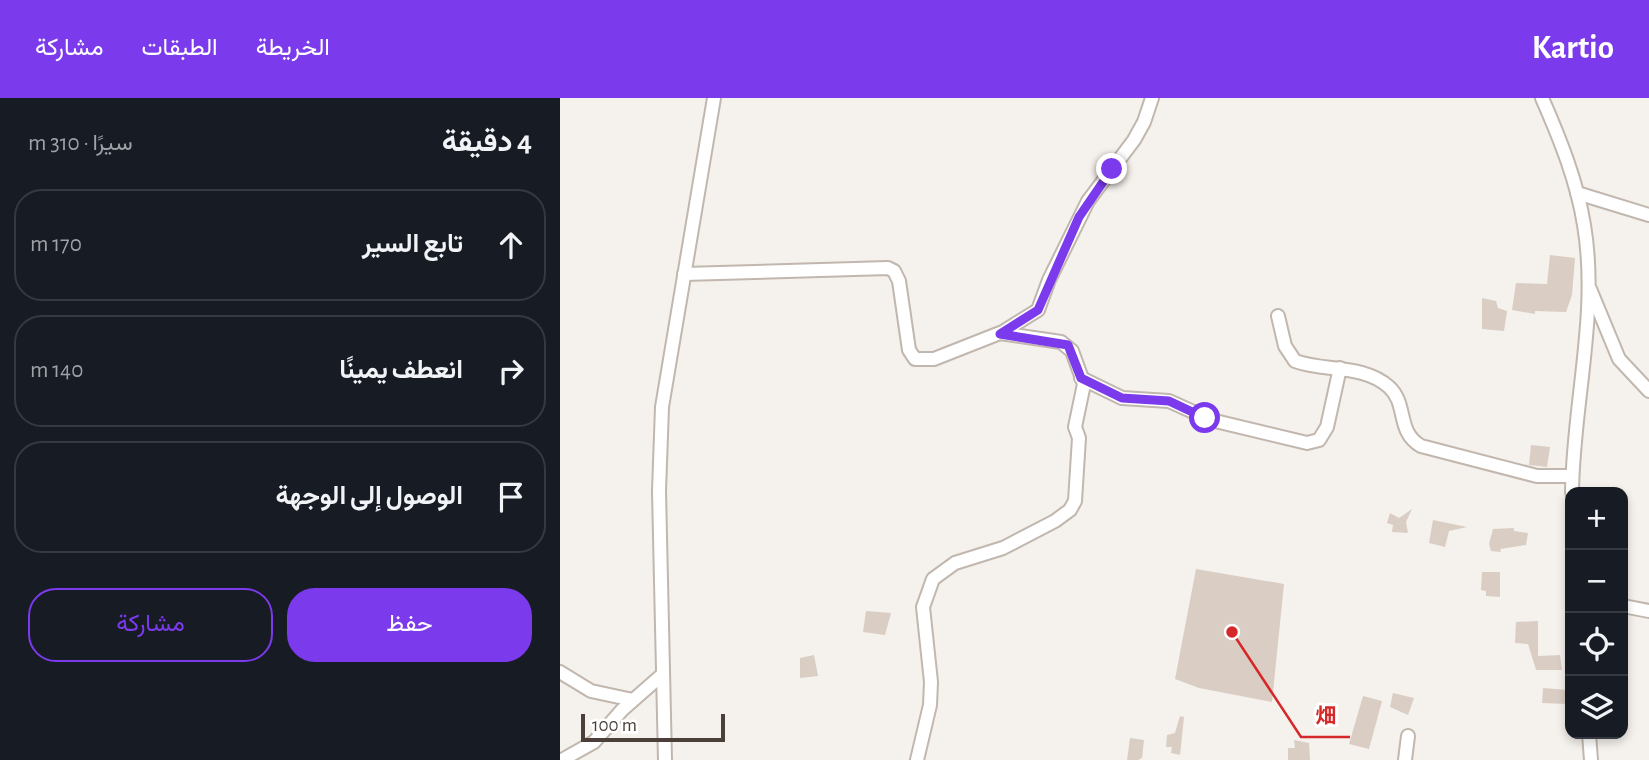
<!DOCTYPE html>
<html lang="ar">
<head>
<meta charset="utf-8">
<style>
	body { margin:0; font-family:"Alegreya Sans",Vazirmatn,"Noto Sans SC",sans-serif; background:#242831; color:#f1f3f6; direction:rtl }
	.controls { position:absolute; right:21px; bottom:21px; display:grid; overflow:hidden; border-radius:14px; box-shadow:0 4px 10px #0003 }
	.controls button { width:63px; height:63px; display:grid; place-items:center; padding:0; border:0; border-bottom:2px solid #363941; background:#171b24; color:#f1f3f6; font:35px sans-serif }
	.scale { position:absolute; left:21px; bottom:18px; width:144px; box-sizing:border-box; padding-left:7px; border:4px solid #4a4039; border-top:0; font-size:19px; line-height:24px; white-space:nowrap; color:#4a4039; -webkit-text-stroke:5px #fff; paint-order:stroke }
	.stop { position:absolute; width:21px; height:21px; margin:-16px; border:5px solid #7c3aed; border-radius:50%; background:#fff }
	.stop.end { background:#7c3aed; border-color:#fff; box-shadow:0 2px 7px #0008 }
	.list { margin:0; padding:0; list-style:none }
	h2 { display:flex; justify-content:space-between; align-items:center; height:91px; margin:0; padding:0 28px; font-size:30px }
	h2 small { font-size:23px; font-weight:400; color:#9ea1a6 }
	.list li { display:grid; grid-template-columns:46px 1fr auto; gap:21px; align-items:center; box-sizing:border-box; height:112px; margin:0 14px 14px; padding:0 14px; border:2px solid #363941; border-radius:28px }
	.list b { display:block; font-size:26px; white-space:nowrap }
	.list em { font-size:23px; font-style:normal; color:#9ea1a6 }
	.actions { display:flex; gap:14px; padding:21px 28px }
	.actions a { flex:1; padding:16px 0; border:2px solid #7c3aed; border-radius:28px; text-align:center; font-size:24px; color:#7c3aed }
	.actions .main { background:#7c3aed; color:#fff }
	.icon { flex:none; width:38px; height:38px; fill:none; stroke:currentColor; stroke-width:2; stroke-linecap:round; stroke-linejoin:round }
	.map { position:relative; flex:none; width:1089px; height:662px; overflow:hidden; direction:ltr }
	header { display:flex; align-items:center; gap:42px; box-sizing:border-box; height:98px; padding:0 35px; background:#7c3aed; color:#fff }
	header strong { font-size:33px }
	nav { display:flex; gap:38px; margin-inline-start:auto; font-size:24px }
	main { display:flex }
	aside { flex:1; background:#171b24 }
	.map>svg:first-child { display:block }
</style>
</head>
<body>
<header>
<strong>Kartio</strong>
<nav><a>الخريطة</a><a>الطبقات</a><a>مشاركة</a></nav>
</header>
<main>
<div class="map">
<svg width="1089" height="662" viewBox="0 0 1089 662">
	<rect width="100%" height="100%" fill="#f5f1ec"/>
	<g fill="#dacec4">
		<polygon points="990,157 1015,160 1012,197 1006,214 975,213 975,216 952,212 956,185 987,186"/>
		<polygon points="922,200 936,203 938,210 947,213 944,233 922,231"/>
		<polygon points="971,347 990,349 987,369 969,367"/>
		<polygon points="852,411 846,424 848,435 832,434 833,427 827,425 830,415 839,420"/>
		<polygon points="873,422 907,429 889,433 885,449 869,445"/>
		<polygon points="954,430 954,433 968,435 966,447 940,451 941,454 931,453 929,446 933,431"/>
		<polygon points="636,471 724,486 712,604 639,590 615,581"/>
		<polygon points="922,474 940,474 940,499 926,498 926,493 921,492"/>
		<polygon points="306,513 331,515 325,537 303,534"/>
		<polygon points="978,523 978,558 1000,557 1002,572 976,572 968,546 955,545 956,524"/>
		<polygon points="254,557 258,578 240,580 240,560"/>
		<polygon points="983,590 1007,592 1007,606 982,605"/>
		<polygon points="833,595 854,600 848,617 830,609"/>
		<polygon points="803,598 822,603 809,651 789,646"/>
		<polygon points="620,618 624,619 620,657 611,655 612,649 606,649 607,637 615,635"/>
		<polygon points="570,640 584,642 582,660 578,662 567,662"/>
		<polygon points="734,642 749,645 750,662 728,662 728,650 735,650"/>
	</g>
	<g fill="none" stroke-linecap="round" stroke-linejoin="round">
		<g stroke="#c1b7ae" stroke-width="16">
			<g id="minor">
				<path d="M 982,0 C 1000,41 1017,83 1024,127 C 1039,215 1013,306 1012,394"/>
				<polyline points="1017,95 1089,117"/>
				<polyline points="124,176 328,170 334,173 339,183 349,252 355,261 374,261 440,235 501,244 512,253 524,286 515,329 519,340 515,403 510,412 495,423 443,450 395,465 373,481 363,509 371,584 370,607 357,662"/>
				<polyline points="1030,191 1059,261 1089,293"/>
				<path d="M 718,218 L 725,248 L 735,263 C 765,274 803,266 829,289 C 848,306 836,334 861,348 L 977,378 L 1012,378"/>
				<polyline points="441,235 478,212 489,182 528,103 574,42 584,24 592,0"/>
				<polyline points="521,280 562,300 609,303 651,322 747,345 759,342 767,329 780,270"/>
				<polyline points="1063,508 1089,513"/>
				<polyline points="0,574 31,593 73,602"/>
				<polyline points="1029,636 1031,662"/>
				<polyline points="2,662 34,644 62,612 103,576"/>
				<polyline points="105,662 99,393 102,309 154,0"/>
				<polyline points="845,662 848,638"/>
			</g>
		</g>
		<use href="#minor" stroke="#fff" stroke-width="12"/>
	</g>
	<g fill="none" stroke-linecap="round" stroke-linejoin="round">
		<polyline stroke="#7c3aed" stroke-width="9" points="552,71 519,119 478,212 440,236 508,247 521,280 562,300 609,303 645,320"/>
	</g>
	<path fill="none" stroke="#d62828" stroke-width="2.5" d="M672 534L741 639H790"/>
	<circle fill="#d62828" stroke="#fff" stroke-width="2.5" cx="672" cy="534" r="7"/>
	<g font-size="21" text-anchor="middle" font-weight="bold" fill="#d62828" stroke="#fff" stroke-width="6" stroke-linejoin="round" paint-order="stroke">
		<text x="766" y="625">畑</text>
	</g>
</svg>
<div class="controls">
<button>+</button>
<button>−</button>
<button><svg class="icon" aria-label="locate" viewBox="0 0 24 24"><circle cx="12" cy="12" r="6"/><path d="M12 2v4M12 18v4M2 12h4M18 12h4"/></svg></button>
<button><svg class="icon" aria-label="layers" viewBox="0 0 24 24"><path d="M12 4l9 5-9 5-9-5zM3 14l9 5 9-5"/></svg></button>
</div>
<div class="scale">100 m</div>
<div class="stop" style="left:645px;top:320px"></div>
<div class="stop end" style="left:552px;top:71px"></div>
</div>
<aside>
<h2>4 دقيقة<small>سيرًا · 310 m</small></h2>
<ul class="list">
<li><svg class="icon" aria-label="ahead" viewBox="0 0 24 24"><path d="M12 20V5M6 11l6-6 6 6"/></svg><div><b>تابع السير</b></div><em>170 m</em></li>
<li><svg class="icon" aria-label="right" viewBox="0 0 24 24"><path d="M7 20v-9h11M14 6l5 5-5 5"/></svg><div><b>انعطف يمينًا</b></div><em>140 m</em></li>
<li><svg class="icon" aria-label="arrive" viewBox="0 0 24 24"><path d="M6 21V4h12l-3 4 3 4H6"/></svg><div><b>الوصول إلى الوجهة</b></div></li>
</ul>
<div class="actions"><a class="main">حفظ</a><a>مشاركة</a></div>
</aside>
</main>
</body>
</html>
